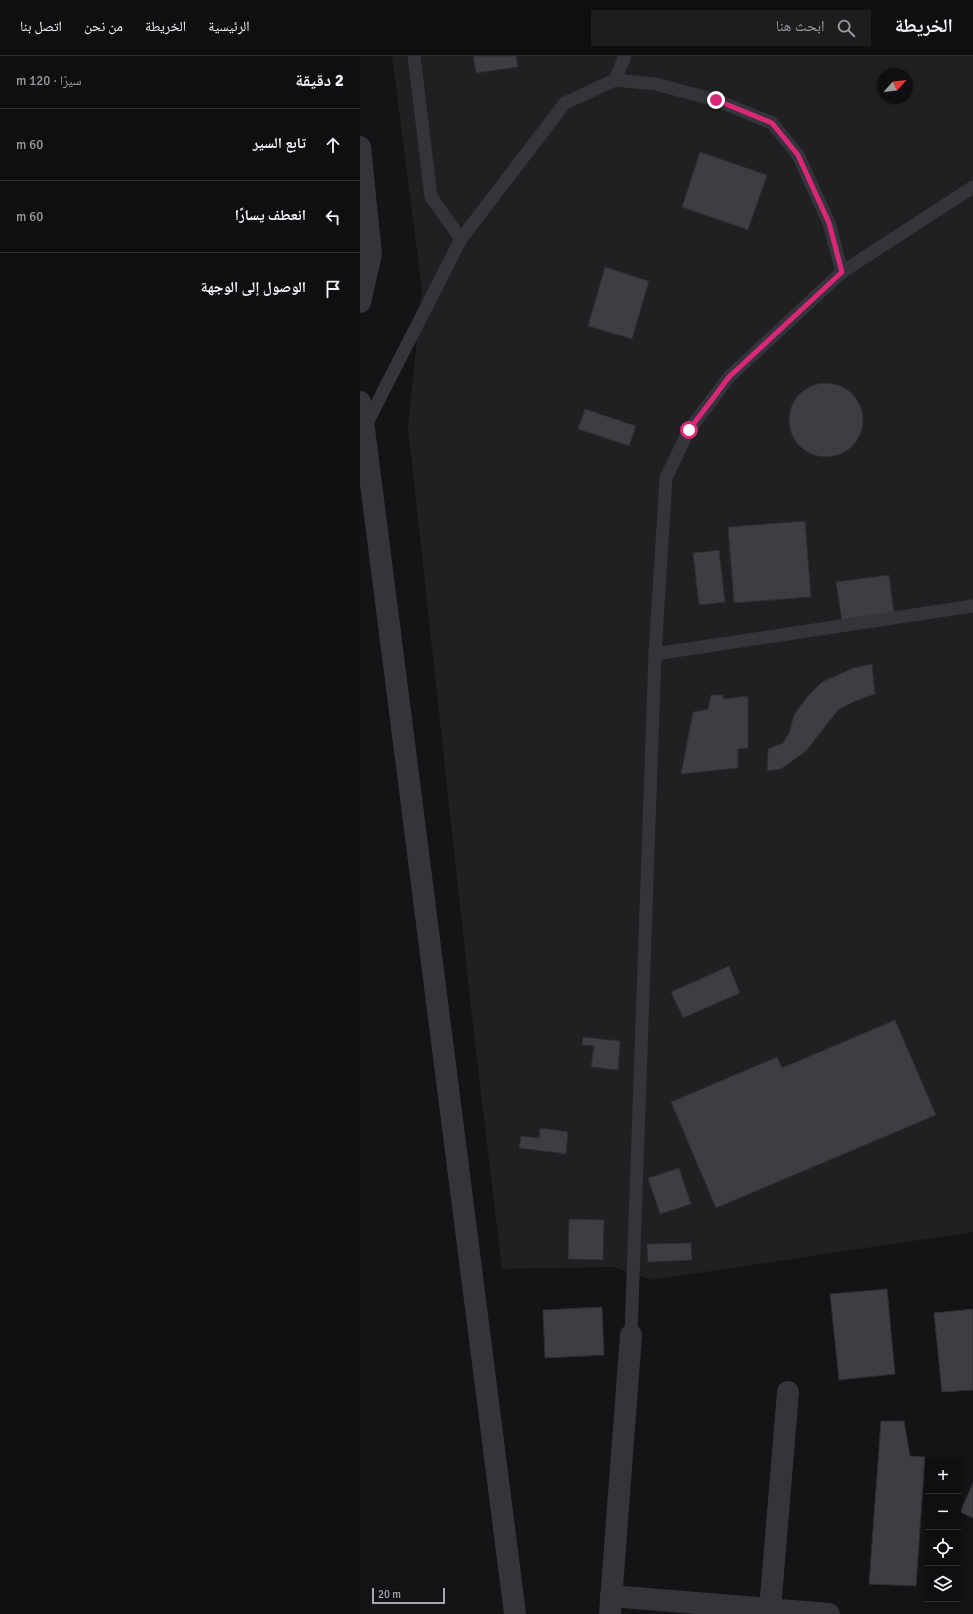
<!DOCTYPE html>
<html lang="ar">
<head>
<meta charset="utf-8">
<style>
	body { margin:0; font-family:Signika,"Noto Naskh Arabic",sans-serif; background:#1d1c1e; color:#f1f3f6; direction:rtl }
	.controls { position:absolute; right:12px; bottom:12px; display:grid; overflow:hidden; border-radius:0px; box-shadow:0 2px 6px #0003 }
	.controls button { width:36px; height:36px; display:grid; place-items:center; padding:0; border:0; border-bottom:1px solid #2f2e30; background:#0f0e10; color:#f1f3f6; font:20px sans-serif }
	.compass { position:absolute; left:517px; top:12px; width:36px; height:36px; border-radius:50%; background:#0f0e10; box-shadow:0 2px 6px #0003; rotate:63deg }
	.scale { position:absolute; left:12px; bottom:10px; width:73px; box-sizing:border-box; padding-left:4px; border:2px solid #a5a9b6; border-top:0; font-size:11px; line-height:14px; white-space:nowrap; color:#a5a9b6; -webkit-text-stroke:3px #0f0e10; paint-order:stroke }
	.stop { position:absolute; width:12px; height:12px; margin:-9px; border:3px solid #db2777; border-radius:50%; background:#fff }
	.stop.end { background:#db2777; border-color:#fff; box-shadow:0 1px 4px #0008 }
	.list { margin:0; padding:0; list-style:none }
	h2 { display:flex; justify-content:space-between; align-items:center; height:52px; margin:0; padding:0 16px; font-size:17px }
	h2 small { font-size:13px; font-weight:400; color:#9b9c9f }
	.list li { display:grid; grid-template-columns:26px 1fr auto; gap:12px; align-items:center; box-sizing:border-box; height:72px; padding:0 16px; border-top:1px solid #2f2e30 }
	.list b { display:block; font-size:15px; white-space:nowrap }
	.list em { font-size:13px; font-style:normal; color:#9b9c9f }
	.icon { flex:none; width:22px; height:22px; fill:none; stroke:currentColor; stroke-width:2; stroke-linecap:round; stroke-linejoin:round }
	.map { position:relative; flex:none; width:613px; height:1558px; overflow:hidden; direction:ltr }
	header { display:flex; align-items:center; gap:24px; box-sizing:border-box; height:56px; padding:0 20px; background:#0f0e10; border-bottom:1px solid #2f2e30 }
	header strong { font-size:19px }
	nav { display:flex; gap:22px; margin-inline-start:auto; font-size:14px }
	.search { width:280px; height:36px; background:#1d1c1e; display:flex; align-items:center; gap:10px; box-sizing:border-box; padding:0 14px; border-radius:0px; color:#9b9c9f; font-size:15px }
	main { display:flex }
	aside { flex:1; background:#0f0e10 }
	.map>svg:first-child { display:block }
</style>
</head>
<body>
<header>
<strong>الخريطة</strong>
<div class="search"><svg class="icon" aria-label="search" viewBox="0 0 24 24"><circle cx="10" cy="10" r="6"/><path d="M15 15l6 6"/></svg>ابحث هنا</div>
<nav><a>الرئيسية</a><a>الخريطة</a><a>من نحن</a><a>اتصل بنا</a></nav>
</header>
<main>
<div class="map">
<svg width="613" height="1558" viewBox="0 0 613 1558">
	<rect width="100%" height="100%" fill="#141315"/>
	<path fill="#201f22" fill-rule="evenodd" d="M 32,0 L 613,0 L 613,1176 L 292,1224 L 253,1211 L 142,1213 L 114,979 L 48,371 L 62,234 ZM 523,18 L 547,18 L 547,42 L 523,42 Z"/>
	<g fill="#3e3e42" stroke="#2e2d31">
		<polygon points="113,0 156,0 158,11 116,17"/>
		<polygon points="340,96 407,119 388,174 322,151"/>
		<polygon points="245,211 289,225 272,283 228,270"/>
		<circle cx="466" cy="364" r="37"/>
		<polygon points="225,353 276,370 269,390 218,373"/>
		<polygon points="445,465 451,541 374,547 368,471"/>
		<polygon points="359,494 365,546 339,549 333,497"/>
		<polygon points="529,519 534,558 482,565 476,526"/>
		<polygon points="512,608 515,638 495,645 478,654 446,695 421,713 407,715 408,693 423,687 429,677 434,659 447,641 462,626 493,612"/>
		<polygon points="351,639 363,639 363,643 388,640 388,692 378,693 378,712 321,718 333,656 348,653"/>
		<polygon points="369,910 380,937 323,962 311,936"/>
		<polygon points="535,964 576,1059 356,1152 311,1046 417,1001 422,1012"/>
		<polygon points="223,981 260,985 258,1014 231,1011 234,990 222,989"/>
		<polygon points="180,1072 208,1076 206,1098 159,1092 161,1080 179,1082"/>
		<polygon points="319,1112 331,1148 300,1158 288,1122"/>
		<polygon points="209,1163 244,1164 243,1204 208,1203"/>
		<polygon points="331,1187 332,1204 288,1206 287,1188"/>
		<polygon points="527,1233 535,1318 479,1324 470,1238"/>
		<polygon points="242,1251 244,1299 185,1302 183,1254"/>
		<polygon points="613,1253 613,1334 582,1336 574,1257"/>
		<polygon points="521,1365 544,1365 550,1400 565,1401 556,1530 509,1528"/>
		<polygon points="613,1427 613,1462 600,1456"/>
	</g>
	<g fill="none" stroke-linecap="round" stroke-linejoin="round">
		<g stroke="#34353a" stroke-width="13">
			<polyline points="54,0 71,141 101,183"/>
			<polyline points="255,24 265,0"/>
			<polyline points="5,371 101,183 205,47 255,24 295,28 356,44 412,67 438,99 469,167 482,216"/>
			<polyline points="295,598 613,550"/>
			<polyline points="271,1279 295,598 306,422 329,374 369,321 482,216 613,131"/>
		</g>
		<g stroke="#34353a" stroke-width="22">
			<polyline points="0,91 11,198 0,246"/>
			<polyline points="0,346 4,373 0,374"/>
			<polyline points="0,370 4,373 155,1558"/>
			<polyline points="251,1540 469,1558"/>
			<polyline points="410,1553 428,1336"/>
			<polyline points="250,1558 271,1279"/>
		</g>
	</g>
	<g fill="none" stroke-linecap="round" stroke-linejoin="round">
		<polyline stroke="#db2777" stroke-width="5" points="329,374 369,321 482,216 469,167 438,99 412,67 356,44"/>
	</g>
</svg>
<div class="controls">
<button>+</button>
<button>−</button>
<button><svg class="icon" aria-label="locate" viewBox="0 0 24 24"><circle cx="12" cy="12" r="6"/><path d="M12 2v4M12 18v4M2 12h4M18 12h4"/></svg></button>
<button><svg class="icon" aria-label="layers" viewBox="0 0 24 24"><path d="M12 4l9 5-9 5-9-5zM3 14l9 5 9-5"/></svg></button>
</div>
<svg class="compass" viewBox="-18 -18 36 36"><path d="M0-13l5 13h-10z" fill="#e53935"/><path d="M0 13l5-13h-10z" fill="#9b9c9f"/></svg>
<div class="scale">20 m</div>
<div class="stop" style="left:329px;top:374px"></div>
<div class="stop end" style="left:356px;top:44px"></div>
</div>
<aside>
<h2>2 دقيقة<small>سيرًا · 120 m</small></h2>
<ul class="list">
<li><svg class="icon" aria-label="ahead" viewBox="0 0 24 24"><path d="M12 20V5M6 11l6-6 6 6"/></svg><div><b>تابع السير</b></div><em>60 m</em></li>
<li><svg class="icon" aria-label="left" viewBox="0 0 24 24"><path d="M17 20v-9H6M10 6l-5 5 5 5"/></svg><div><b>انعطف يسارًا</b></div><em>60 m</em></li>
<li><svg class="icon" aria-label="arrive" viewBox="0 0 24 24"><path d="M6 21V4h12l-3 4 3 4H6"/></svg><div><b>الوصول إلى الوجهة</b></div></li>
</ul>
</aside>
</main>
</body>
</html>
